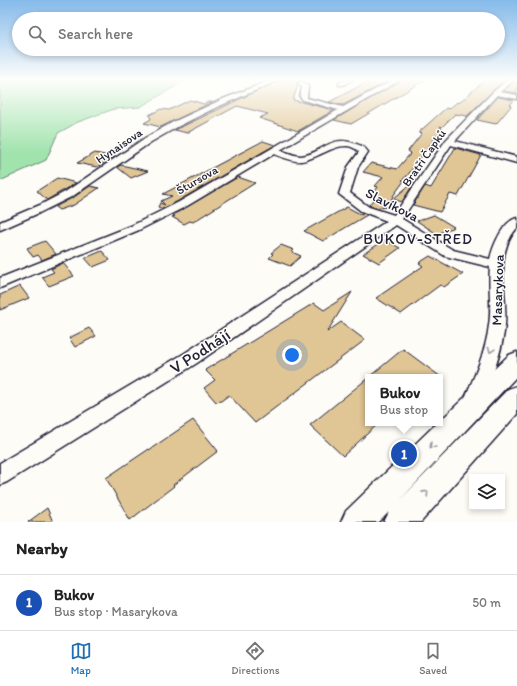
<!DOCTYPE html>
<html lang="en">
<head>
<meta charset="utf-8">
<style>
	body { margin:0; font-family:Itim,sans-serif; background:#f2f2f2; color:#222 }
	.controls { position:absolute; right:12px; bottom:12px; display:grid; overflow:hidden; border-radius:0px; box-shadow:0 2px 6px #0003 }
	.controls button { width:36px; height:36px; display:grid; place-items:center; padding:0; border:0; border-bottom:1px solid #e0e0e0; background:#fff; color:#222; font:20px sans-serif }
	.you { position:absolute; left:292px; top:355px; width:14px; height:14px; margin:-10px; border:3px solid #fff; border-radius:50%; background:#1a73e8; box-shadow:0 0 0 6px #1a73e833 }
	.badge { display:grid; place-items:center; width:26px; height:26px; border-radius:50%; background:#1f6fb2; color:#fff; font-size:13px; font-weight:700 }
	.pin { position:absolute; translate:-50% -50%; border:2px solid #fff; box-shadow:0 1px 4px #0006 }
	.popup { position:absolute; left:365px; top:374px; width:78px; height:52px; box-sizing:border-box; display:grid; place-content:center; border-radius:0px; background:#fff; filter:drop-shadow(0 1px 3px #0005); font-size:13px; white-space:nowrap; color:#767676 }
	.popup b { font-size:15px; color:#222 }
	.popup::after { content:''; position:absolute; left:50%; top:100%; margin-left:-8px; border:8px solid transparent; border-top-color:#fff }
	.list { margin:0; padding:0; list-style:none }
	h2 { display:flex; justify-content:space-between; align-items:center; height:52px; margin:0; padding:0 16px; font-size:17px }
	h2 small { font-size:13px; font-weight:400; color:#767676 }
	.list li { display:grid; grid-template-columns:26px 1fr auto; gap:12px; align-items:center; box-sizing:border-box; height:56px; padding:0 16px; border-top:1px solid #e0e0e0 }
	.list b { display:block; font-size:15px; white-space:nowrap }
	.list p { margin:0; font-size:13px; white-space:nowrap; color:#767676 }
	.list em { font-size:13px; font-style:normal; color:#767676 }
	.icon { flex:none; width:22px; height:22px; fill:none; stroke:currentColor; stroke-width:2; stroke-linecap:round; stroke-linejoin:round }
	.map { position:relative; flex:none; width:517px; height:522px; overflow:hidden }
	.search { position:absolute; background:#fff; box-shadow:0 2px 6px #0003; left:12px; right:12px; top:12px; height:44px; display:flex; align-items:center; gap:10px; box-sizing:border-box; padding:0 14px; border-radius:22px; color:#767676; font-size:15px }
	.sheet { height:108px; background:#fff }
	nav { display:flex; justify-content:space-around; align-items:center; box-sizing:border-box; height:56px; border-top:1px solid #e0e0e0; background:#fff; font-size:11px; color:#767676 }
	nav a { display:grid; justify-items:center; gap:2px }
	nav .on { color:#1f6fb2 }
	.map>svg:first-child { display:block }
</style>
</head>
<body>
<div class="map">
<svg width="517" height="522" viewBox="0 0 517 522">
	<rect width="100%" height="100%" fill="#fdfcf7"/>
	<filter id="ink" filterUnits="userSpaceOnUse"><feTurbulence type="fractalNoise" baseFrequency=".025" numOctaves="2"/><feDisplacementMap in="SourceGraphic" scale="8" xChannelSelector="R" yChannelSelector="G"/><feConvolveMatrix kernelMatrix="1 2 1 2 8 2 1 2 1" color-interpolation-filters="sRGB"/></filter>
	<g filter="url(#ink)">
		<polygon fill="#a1e3ad" stroke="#628274" points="0,80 186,80 140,107 114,109 78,122 58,133 46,160 0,181"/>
		<g fill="#e0c595" stroke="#22223b">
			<polygon points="280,80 300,80 296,83 298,85 293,100 334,110 298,131 259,118 268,114 237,106 187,133 175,130"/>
			<polygon points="371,80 390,80 343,105 329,102"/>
			<polygon points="401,80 425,80 351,124 334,120"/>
			<polygon points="485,80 505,80 467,116 455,114 442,127 440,126 442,129 407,176 402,180 404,181 393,196 388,207 378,208 369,205 379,192 375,191 378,187 375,186 383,177 363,172 371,163 397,169 411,153 408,151 422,133 419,132 446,108 449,109 457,102 459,103"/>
			<polygon points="515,80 517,80 517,93 503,91"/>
			<polygon points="498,97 514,100 510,105 511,106 496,124 477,120"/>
			<polygon points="190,100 204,104 208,102 212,102 161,127 144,123 151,119 149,115 161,109 169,110"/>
			<polygon points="263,141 275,145 178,201 162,209 158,207 160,203 165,205 161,201 172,196 163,194"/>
			<polygon points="455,148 481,155 458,196 450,194 440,212 413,205 425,186 431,188"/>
			<polygon points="95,153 114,157 97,167 77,163"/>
			<polygon points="121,165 148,171 131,178 117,167"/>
			<polygon points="238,177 255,183 193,222 190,221 184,224 172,217 175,216 173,215"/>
			<polygon points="57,178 76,183 47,200 37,191"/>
			<polygon points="412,183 414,183 402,202 393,199"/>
			<polygon points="90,186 99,188 74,205 59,210 55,207 74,197"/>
			<polygon points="347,207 362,215 363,213 367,215 323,241 304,231"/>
			<polygon points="434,215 454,227 437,234 417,221"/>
			<polygon points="385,240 400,248 379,263 363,254"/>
			<polygon points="45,241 56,254 42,260 38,255 33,257 27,248"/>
			<polygon points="281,245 294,250 292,252 301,256 290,266 269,258 273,254 271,253"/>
			<polygon points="102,251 110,260 93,267 85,258"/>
			<polygon points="430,256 463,274 444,287 440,285 401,314 376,298 423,266 419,263"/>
			<polygon points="63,263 74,276 49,286 42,277 54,272 51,269"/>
			<polygon points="20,286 29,298 0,310 0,295"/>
			<polygon points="352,292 327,332 341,322 365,340 255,423 229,395 221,401 216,402 204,388 215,380 205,370 314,303 324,310"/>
			<polygon points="89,328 96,336 75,347 69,338"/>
			<polygon points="403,349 441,377 369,377"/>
			<polygon points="368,378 368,423 379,423 343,456 310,425"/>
			<polygon points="193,420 218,451 173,485 174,486 130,520 106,478 149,449 149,450"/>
			<polygon points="47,508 53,522 28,522"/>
		</g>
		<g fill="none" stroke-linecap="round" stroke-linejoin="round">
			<g stroke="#22223b" stroke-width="3">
				<g id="street">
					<polygon points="271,80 279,80 215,108 179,126 151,142 73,196 39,213 0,230 0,222 40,205 65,192 145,138 173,122 223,99"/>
					<polygon points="344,80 352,80 343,85 339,85 339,83"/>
					<path d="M 393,80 L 400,80 L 280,150 C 286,152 295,156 301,156 C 322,154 329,135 353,143 C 360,145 364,146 368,152 L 358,167 L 350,193 L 369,207 L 394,215 L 446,140 L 493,92 L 507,80 L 514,80 L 500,92 L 517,95 L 517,99 L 497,95 L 455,141 L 517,157 L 517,163 L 451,145 L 402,219 L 453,250 L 490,259 C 493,246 503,221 517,218 L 517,228 C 493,255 508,293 505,325 C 502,351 492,380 480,403 L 474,406 L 468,403 L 465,398 C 475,375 486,351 489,325 C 492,306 488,286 490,267 L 445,256 L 396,225 L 197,363 L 7,482 L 0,485 L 0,463 L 185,353 L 387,221 L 361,211 L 339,194 L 348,167 L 359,152 C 344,135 319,159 301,161 C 293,162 282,157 274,154 L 187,206 L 139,230 L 0,288 L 0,278 L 131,226 L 179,202 L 338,110 L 303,100 L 300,97 L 302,87 L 298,83 L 299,82 L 303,82 L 308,86 L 307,98 L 343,107 Z"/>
				</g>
			</g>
			<g stroke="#22223b" stroke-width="3">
				<polygon id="secondary" points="517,352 517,376 400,500 508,389 517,386 517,414 421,522 384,522 389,512 379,522 341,522 346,511 437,423 440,423 440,421 509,355"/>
			</g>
			<use href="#street" fill="#fdfcf7" fill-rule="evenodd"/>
			<use href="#secondary" fill="#fdfcf7" fill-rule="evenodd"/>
		</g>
		<defs><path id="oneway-chevron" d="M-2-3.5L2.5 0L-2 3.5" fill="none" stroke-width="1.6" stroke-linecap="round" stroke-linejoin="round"/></defs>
		<g stroke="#9a9aa2">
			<use href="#oneway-chevron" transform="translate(491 350) rotate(108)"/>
			<use href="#oneway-chevron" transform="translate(432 446) rotate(135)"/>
			<use href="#oneway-chevron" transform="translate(426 493) rotate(-48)"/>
		</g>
	</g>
	<linearGradient id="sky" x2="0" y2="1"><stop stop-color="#85baea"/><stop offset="0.52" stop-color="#fefefb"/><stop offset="1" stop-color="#fefefb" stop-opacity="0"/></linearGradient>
	<rect width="517" height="153" fill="url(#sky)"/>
	<g text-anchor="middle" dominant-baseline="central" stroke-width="3" stroke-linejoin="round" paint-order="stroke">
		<g font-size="12" fill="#22223b" stroke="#fdfcf7">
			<text transform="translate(119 146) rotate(-34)">Hynaisova</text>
			<text transform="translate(424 158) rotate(-55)">Bratří Čapků</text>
			<text transform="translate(197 180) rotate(-30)">Štursova</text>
		</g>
		<g font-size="14" fill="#22223b" stroke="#fdfcf7">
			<text transform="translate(392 205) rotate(27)">Slavíkova</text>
			<text transform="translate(498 290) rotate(-88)">Masarykova</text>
		</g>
		<g font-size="15" letter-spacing="1" fill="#22223b" stroke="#fdfcf7">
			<text x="418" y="239">BUKOV-STŘED</text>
		</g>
		<g font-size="17" fill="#22223b" stroke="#fdfcf7">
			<text transform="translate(200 351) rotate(-33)">V Podhájí</text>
		</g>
	</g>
</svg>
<div class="controls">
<button><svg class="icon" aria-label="layers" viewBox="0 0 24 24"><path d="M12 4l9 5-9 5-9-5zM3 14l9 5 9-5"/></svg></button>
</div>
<div class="you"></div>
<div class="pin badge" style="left:404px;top:454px;background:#1a4fb4">1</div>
<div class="popup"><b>Bukov</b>Bus stop</div>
<div class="search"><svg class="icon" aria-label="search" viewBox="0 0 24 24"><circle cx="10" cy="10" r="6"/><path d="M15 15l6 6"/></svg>Search here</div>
</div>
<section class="sheet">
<h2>Nearby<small></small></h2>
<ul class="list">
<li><span class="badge" style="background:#1a4fb4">1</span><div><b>Bukov</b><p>Bus stop · Masarykova</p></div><em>50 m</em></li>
</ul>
</section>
<nav>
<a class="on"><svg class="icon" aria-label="map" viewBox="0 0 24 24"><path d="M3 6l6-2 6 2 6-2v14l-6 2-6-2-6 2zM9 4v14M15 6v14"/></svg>Map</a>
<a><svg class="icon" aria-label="directions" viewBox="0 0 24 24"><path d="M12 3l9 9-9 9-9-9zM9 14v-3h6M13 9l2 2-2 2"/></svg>Directions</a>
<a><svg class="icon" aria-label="saved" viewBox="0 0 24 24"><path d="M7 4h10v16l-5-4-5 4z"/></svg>Saved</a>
</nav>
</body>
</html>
